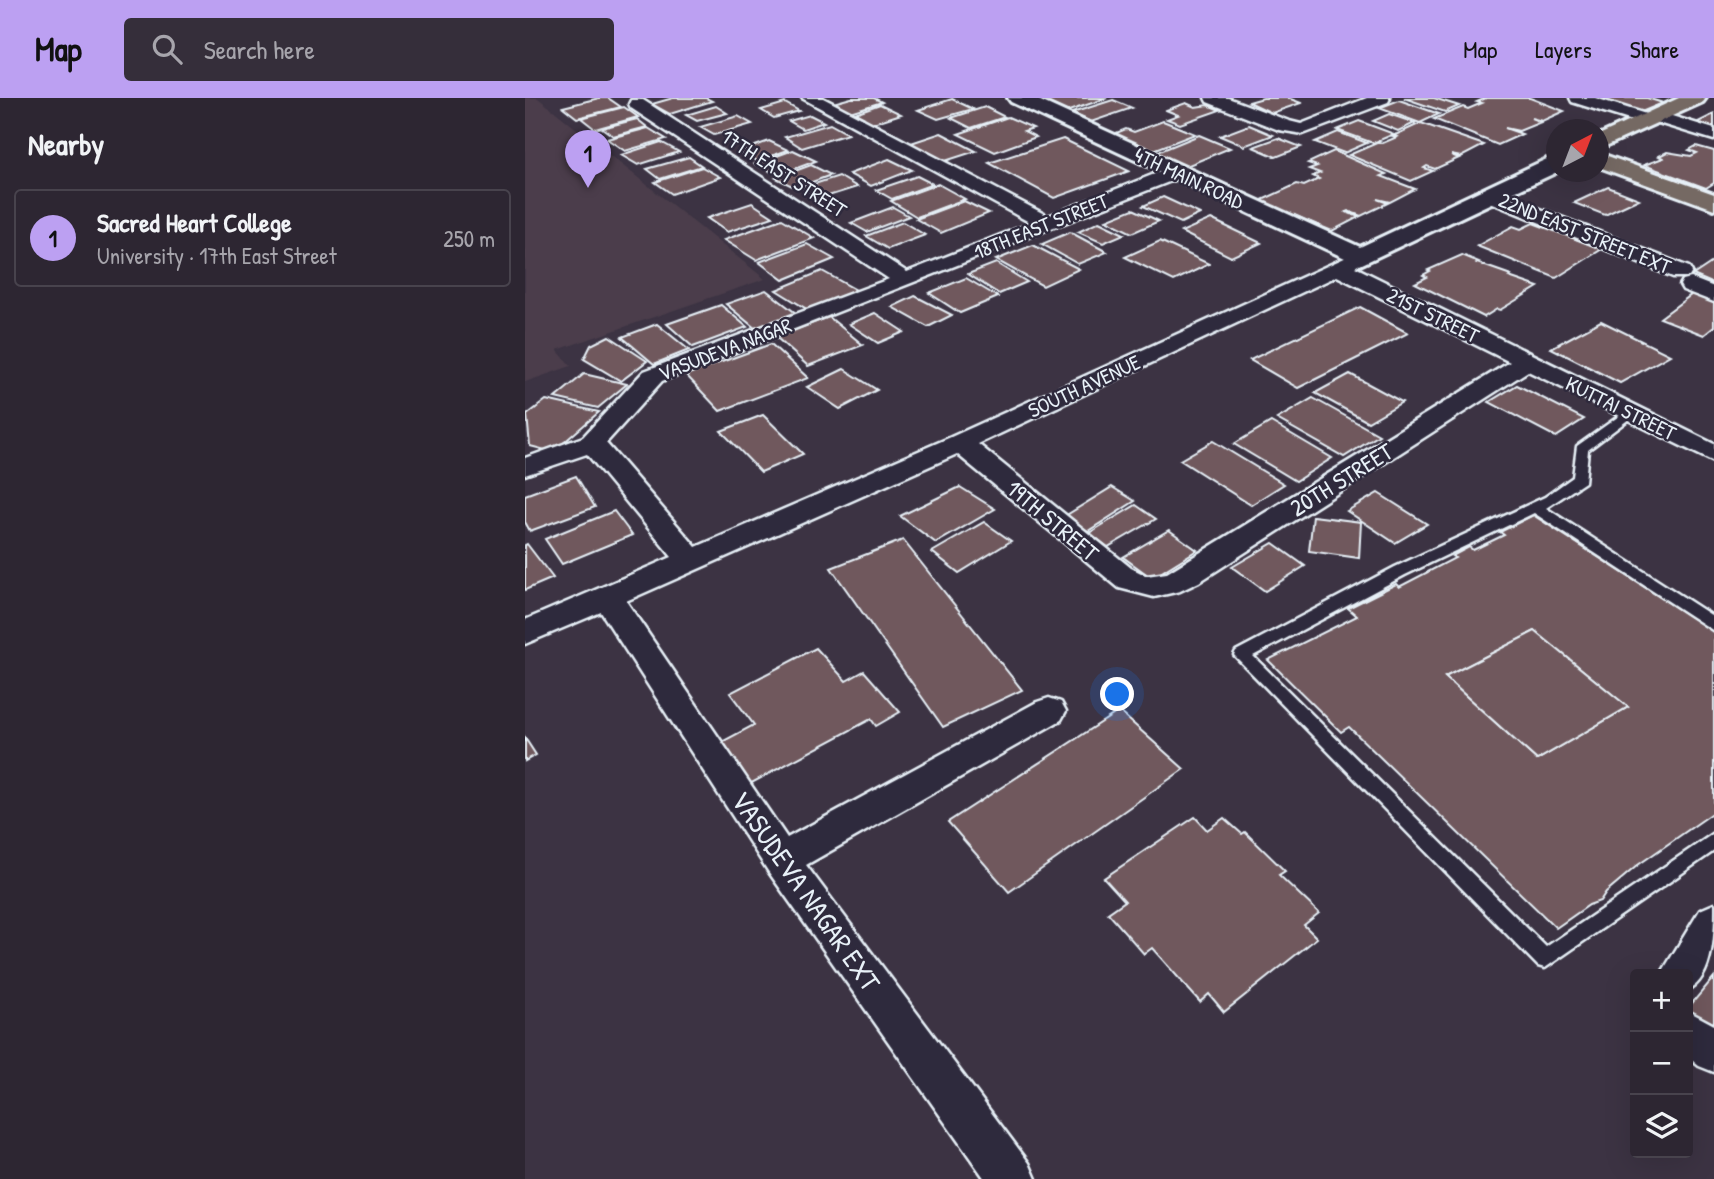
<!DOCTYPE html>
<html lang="en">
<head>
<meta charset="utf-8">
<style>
	body { margin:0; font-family:"Patrick Hand",sans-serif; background:#352e3a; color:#f1f3f6 }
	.controls { position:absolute; right:21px; bottom:21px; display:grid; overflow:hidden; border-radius:7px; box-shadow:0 7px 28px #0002 }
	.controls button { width:63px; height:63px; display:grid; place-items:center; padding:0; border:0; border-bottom:2px solid #48434d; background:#2d2632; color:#f1f3f6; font:35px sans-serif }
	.compass { position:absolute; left:1021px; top:21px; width:63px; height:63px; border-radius:50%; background:#2d2632; box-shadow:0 7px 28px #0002; rotate:42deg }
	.you { position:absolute; left:593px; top:597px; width:24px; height:24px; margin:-18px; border:5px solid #fff; border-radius:50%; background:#1a73e8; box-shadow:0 0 0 10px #1a73e833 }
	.badge { display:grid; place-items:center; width:46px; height:46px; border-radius:50%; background:#bca0f2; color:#111; font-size:23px; font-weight:700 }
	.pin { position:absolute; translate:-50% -58px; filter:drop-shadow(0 2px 4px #0008) }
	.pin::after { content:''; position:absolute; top:37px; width:24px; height:21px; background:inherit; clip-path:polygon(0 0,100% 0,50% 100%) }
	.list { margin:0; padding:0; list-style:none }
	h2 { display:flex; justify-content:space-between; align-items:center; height:91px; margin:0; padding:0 28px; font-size:30px }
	h2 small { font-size:23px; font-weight:400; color:#a7a5ac }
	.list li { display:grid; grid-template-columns:46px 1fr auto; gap:21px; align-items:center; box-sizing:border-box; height:98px; margin:0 14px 14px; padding:0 14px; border:2px solid #48434d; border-radius:7px }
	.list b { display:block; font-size:26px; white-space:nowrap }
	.list p { margin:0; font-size:23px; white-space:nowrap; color:#a7a5ac }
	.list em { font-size:23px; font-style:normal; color:#a7a5ac }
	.icon { flex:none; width:38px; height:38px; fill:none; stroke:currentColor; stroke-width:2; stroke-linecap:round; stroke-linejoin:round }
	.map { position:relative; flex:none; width:1189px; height:1081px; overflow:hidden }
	header { display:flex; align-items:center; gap:42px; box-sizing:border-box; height:98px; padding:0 35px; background:#bca0f2; color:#111 }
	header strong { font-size:33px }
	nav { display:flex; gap:38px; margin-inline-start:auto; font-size:24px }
	.search { width:490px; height:63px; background:#352e3a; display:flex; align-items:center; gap:18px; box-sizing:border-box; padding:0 24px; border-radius:7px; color:#a7a5ac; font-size:26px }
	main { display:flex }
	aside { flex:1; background:#2d2632 }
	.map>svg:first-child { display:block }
</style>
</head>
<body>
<header>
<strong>Map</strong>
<div class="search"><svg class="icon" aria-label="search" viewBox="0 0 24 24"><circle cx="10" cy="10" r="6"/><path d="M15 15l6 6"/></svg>Search here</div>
<nav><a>Map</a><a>Layers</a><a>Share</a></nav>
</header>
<main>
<aside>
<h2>Nearby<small></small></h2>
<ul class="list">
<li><span class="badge">1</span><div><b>Sacred Heart College</b><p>University · 17th East Street</p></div><em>250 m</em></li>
</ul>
</aside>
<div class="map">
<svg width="1189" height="1081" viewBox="0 0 1189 1081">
	<rect width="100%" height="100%" fill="#3c3343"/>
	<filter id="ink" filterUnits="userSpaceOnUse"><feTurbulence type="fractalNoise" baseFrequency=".0143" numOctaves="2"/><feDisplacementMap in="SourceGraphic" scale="14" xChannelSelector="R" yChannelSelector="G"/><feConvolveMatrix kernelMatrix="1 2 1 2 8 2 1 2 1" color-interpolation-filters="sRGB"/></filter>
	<g filter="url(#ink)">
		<polygon fill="#4b3e4b" points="0,0 13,0 240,181 32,252 46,268 0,284"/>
		<g fill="#6f595d" stroke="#e8f1f8" stroke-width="2" fill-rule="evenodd">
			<polygon points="74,0 83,0 96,9 52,20 38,9"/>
			<polygon points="148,0 181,0 187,3 145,16 127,6"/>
			<polygon points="326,0 349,0 357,4 325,14 308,5"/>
			<polygon points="522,0 582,0 538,15 515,2"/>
			<polygon points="738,0 763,0 776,5 747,15 724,4"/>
			<polygon points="879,0 909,0 934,8 920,14"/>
			<polygon points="961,0 1005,0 1039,13 1017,23 1006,20 1016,24 994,33 980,30 997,36 973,47 909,21 938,9 943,11 957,5 952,4"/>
			<polygon points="1070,0 1122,0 1138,5 1114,15"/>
			<polygon points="427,1 448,11 413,21 393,12"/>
			<polygon points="588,2 607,10 566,24 547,15"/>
			<polygon points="874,2 914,16 895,25 854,10"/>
			<polygon points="260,5 274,13 249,20 236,12"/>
			<polygon points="661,5 670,9 683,7 695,12 655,26 642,21 653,17 641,12"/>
			<polygon points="355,6 376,16 342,27 330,22 338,19 330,15"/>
			<polygon points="191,8 202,15 172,23 161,17"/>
			<polygon points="99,9 113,19 70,31 56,20"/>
			<polygon points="460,9 480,19 446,30 426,20"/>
			<polygon points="864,16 890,25 873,33 848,23"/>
			<polygon points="1189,16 1189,31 1171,25"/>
			<polygon points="285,17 299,24 278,31 264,23"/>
			<polygon points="213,18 227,26 189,37 175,29"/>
			<polygon points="483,19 508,30 499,33 511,39 470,54 433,36"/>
			<polygon points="112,21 122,29 88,38 77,30"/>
			<polygon points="638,23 670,36 621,55 581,39 601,31 609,34"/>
			<polygon points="834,23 869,36 848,45 812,32"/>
			<polygon points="896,25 959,47 936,59 926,57 934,60 910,71 902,68 899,70 908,73 886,83 824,57 854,44 858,45 872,39 868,38"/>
			<polygon points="305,26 323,36 277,50 260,39"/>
			<polygon points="724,27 748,37 719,48 695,38"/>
			<polygon points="123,30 141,41 100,53 82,41"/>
			<polygon points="813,34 842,45 819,55 790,44"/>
			<polygon points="416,35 451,53 417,64 383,46"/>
			<polygon points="674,37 705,50 659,69 628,56"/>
			<polygon points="753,40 776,49 751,59 728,49"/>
			<polygon points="538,41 604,73 529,100 464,65"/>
			<polygon points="244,43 263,52 232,63 213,54"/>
			<polygon points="136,44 154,54 113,67 96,57"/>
			<polygon points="1171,48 1189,53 1189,85 1181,90 1119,67 1138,60 1134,58 1142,54 1166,58 1172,55 1164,52"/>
			<polygon points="268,52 291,63 253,77 230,66"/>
			<polygon points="809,53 861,76 856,78 890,91 865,104 852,101 863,105 836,118 823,113 821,114 834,119 807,133 735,103 772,86 779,88 794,81 788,78 795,75 784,71 792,68 783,65"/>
			<polygon points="164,59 177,68 135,81 122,71"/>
			<polygon points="364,61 387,72 346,88 324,76"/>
			<polygon points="286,67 306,77 271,90 251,80"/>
			<polygon points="177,69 195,79 147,96 130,84"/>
			<polygon points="314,78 332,89 294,101 277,90"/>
			<polygon points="392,78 408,86 367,101 351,92"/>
			<polygon points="413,86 440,101 392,119 366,103"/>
			<polygon points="1083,89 1114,101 1080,117 1049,105"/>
			<polygon points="638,99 675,116 656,125 618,108"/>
			<polygon points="439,103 464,115 416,135 391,121"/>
			<polygon points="227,105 248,119 202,134 182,120"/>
			<polygon points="368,109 384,118 342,134 326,125"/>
			<polygon points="608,111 634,123 607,135 581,122"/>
			<polygon points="257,121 289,140 231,162 199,142"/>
			<polygon points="686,121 736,145 706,159 656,134"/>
			<polygon points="378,124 400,137 363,151 341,138"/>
			<polygon points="574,124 599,136 578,145 553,134"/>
			<polygon points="1008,125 1077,151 1031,180 952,148 988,128 996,131"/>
			<polygon points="545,134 582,154 553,166 517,146"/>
			<polygon points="635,143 684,166 649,183 600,159"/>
			<polygon points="282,146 309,161 258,182 234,164"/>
			<polygon points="508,147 554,171 518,188 471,162"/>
			<polygon points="937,157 954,164 952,165 986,177 984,179 1013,189 975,212 972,211 959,219 890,185 902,179 898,177 905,173 903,172"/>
			<polygon points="1189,163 1189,186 1168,177"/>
			<polygon points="471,165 502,184 474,196 443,176"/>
			<polygon points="297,173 331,192 285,213 251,192"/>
			<polygon points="441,180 473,199 435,215 404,195"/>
			<polygon points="241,192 272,216 231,231 201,206"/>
			<polygon points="1170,194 1189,201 1189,229 1179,237 1135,220"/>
			<polygon points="390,198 427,217 403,229 367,209"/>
			<polygon points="196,207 222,229 168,249 142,226"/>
			<polygon points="835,209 883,235 773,290 725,262"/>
			<polygon points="350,215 379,234 353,245 324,226"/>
			<polygon points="304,219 338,247 283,268 251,239"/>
			<polygon points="1076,223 1145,257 1095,285 1026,250"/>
			<polygon points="132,226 164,252 129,266 97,239"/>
			<polygon points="84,238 122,263 96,283 59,261 66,247"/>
			<polygon points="246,246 283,280 195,313 161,277"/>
			<polygon points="319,271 352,292 315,311 282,289"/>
			<polygon points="59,276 102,286 73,310 30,300"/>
			<polygon points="825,276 877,304 843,324 790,295"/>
			<polygon points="992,287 1059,321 1031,339 964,304"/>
			<polygon points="788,300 854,337 819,359 752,321"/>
			<polygon points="21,302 74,314 28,354 5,348 2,317"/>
			<polygon points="238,317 278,356 236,374 196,333"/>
			<polygon points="746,324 807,360 771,383 709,346"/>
			<polygon points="688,343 759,386 726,407 655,362"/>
			<polygon points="51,378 70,409 5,433 0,424 0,397"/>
			<polygon points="435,389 470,411 411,445 375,418"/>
			<polygon points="587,389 610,403 563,433 540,418"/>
			<polygon points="853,395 902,426 870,445 822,413"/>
			<polygon points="611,407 631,421 583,449 564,435"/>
			<polygon points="89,413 107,437 37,466 20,441"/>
			<path d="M 1008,417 L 1189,534 L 1189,714 L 1113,767 L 1081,794 L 1075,803 L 1064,807 L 1031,830 L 824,629 L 816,634 L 743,562 L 832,518 L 823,510 L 871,486 L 874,489 L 930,460 L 927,458 L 944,449 L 948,452 L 979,437 L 975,434 ZM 1010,533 L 1103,609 L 1012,662 L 920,579 Z"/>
			<polygon points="788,418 836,424 834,460 784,453"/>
			<polygon points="459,424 486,443 434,475 407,454"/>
			<polygon points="644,432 672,452 627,480 598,459"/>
			<polygon points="378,442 497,592 418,629 306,470"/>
			<polygon points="748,445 780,468 740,493 707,469"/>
			<polygon points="2,446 28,480 0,492 0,447"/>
			<polygon points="1010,533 1103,609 1012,662 920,579"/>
			<polygon points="291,550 321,583 339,573 375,614 351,628 346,621 221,688 191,647 229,627 205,595"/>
			<polygon points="594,613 659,671 484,794 423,724"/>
			<polygon points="0,640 11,657 0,663"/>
			<polygon points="670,719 682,732 699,720 717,736 720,734 760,773 754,777 794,815 779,827 792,840 699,914 684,896 675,904 627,850 619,856 583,815 600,803 579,780"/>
			<polygon points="1189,879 1189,934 1163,915 1163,910"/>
		</g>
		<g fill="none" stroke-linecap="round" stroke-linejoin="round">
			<g stroke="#e8f1f8" stroke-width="5">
				<polygon id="lane" points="1104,311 1110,315 1108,318 1063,352 1060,384 1021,410 1189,519 1189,533 1009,415 880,477 728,558 1021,849 1189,735 1189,753 1020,870 1013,868 709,557 711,553 870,469 1020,399 1048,379 1052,348"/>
			</g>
			<g stroke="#e8f1f8" stroke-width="5">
				<g id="street">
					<path d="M 277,0 L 298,0 L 523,118 L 645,70 L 659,70 L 661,74 L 659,78 L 137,283 L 81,345 L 171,449 L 426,339 L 835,153 L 842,155 L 845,159 L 830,169 L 1189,346 L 1189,364 L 1003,273 L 674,484 L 655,493 L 629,499 L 594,490 L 432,356 L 101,503 L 262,740 L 512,604 L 524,600 L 536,604 L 541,613 L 536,622 L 281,767 L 504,1065 L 511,1081 L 460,1081 L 243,773 L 76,514 L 0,546 L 0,522 L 147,459 L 62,356 L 0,377 L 0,360 L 58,339 L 119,273 L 364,181 L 106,10 L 104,6 L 106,2 L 118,2 L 382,174 L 506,125 ZM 812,178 L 985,264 L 642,475 L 622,478 L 606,470 L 453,346 Z"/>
					<polygon points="680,0 703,0 764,23 776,26 842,0 865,0 863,4 778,36 754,32 682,4"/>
					<polygon points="1045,0 1070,0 1124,17 1131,14 1137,15 1189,31 1189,42 1130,24 1123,27 1117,26 1047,4"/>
					<polygon points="964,91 1164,169 1167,174 1164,179 1148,179 957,101 954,97 957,93"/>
					<polygon points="1166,180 1189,189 1189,204 1158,192 1155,187 1158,182"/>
					<path d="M 1189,806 C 1189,833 1189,880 1163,892 L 1163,876 L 1136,876 L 1175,812 Z"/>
					<polygon points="1163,913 1189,927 1189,974 1174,968 1163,959"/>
				</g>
			</g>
			<g stroke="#e8f1f8" stroke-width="6">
				<polygon id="secondary" points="483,0 509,0 835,149 1024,60 1032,58 1032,74 835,167 486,4"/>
			</g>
			<g stroke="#e8f1f8" stroke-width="6">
				<g id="primary">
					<polygon points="1154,0 1181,0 1178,4 1074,51 1074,37"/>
					<polygon points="1074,55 1189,96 1189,111 1074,69"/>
				</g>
			</g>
			<use href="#lane" fill="#2f2a3d" fill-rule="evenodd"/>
			<use href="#street" fill="#2f2a3d" fill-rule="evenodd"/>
			<use href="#secondary" fill="#2f2a3d" fill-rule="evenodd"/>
			<use href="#primary" fill="#756964" fill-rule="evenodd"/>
		</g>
	</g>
	<g text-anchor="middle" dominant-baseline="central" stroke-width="5" stroke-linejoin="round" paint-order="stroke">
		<g font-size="21" fill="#e8f1f8" stroke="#2f2a3d">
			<text transform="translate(259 75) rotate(33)">17TH EAST STREET</text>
			<text transform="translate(664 80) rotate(25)">4TH MAIN ROAD</text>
			<text transform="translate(516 128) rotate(-22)">18TH EAST STREET</text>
			<text transform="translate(1060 135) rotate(22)">22ND EAST STREET EXT</text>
			<text transform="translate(908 217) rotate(26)">21ST STREET</text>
			<text transform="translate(200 251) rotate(-21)">VASUDEVA NAGAR</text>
			<text transform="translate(559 288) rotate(-25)">SOUTH AVENUE</text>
			<text transform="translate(1096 310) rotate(26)">KUTTAI STREET</text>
		</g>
		<g font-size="24" fill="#e8f1f8" stroke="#2f2a3d">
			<text transform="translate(816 381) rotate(-32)">20TH STREET</text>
			<text transform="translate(528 422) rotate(40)">19TH STREET</text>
		</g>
		<g font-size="28" fill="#e8f1f8" stroke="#2f2a3d">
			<text transform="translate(281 793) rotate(55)">VASUDEVA NAGAR EXT</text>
		</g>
	</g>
</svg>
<div class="controls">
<button>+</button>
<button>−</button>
<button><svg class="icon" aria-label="layers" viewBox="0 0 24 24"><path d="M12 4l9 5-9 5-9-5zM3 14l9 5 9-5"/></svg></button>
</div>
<svg class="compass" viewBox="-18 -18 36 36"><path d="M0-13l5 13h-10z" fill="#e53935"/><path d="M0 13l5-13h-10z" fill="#a7a5ac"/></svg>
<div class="you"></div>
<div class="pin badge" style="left:63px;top:90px">1</div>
</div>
</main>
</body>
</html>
